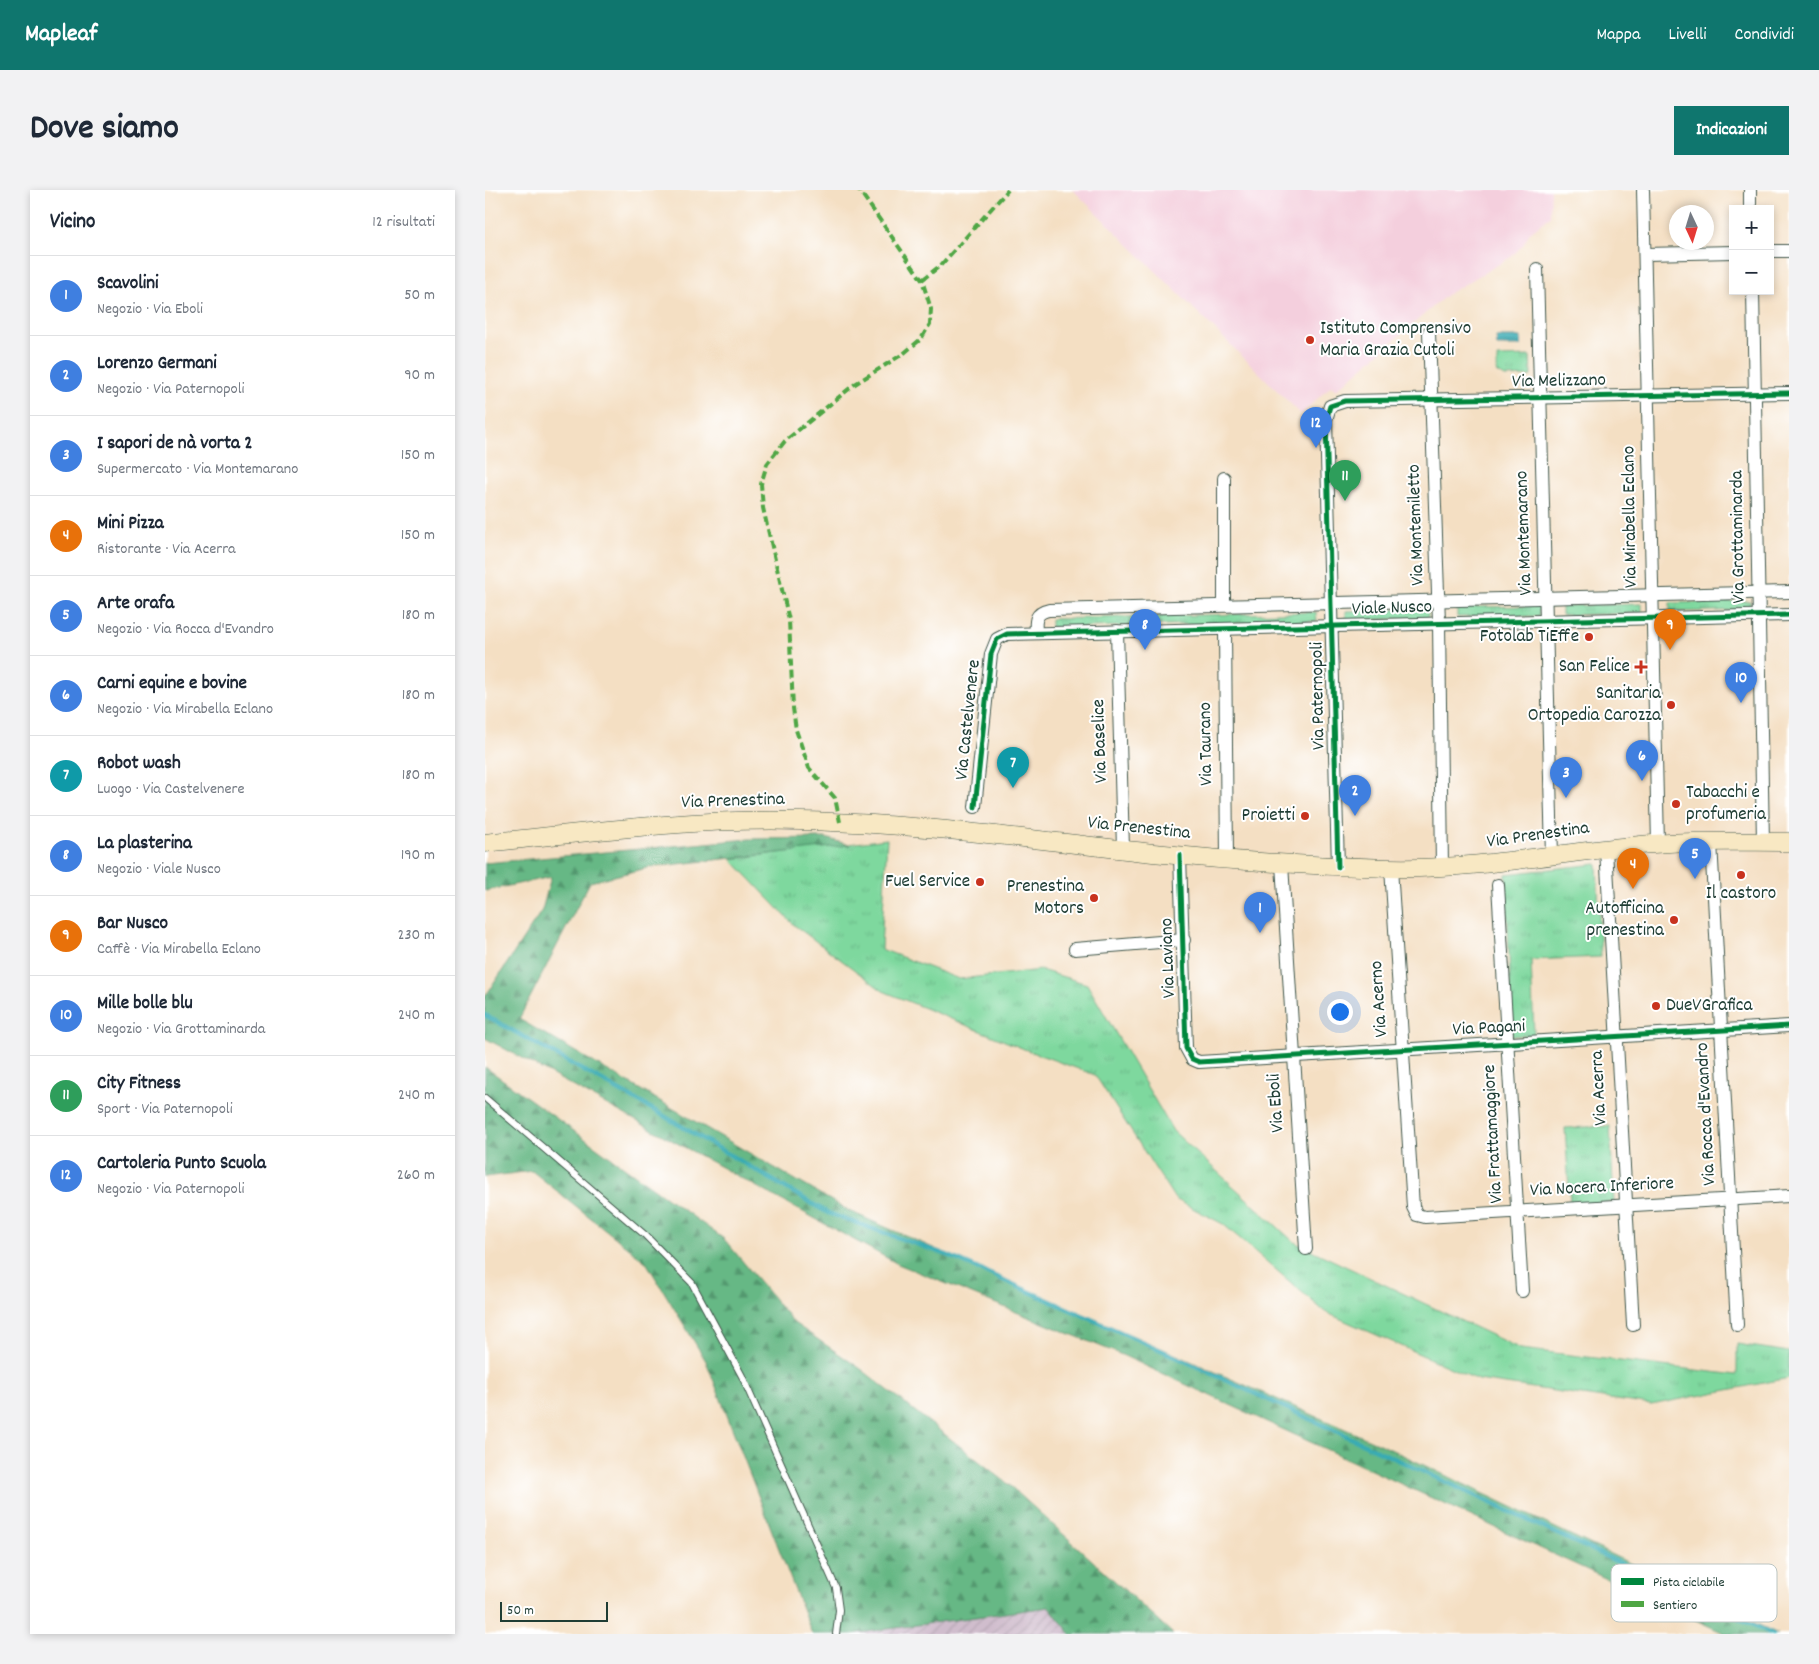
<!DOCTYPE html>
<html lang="it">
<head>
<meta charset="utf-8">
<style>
	body { margin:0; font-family:Dekko,sans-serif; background:#f2f2f3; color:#1f2937 }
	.controls { position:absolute; right:15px; top:15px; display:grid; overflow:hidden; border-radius:0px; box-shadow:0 2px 8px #0003 }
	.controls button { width:45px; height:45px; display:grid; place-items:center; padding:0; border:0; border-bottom:1px solid #e0e1e3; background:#fff; color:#1f2937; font:25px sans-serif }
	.compass { position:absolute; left:1184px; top:15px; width:45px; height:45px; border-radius:50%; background:#fff; box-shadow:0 2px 8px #0003; rotate:176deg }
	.scale { position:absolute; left:15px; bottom:12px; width:108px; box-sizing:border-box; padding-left:5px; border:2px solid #1f3d34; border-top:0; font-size:14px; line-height:18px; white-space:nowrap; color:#1f3d34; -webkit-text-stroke:4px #fff; paint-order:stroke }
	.you { position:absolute; left:854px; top:821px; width:18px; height:18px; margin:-12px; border:4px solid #fff; border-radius:50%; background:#1a73e8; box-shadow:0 0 0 8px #1a73e833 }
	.badge { display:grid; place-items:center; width:32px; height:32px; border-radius:50%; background:#0f766e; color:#fff; font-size:16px; font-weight:700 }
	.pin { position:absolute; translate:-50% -41px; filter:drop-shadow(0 1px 2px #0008) }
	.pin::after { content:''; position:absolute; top:26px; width:18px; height:15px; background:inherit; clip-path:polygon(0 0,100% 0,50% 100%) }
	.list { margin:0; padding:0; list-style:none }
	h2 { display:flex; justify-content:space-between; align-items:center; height:65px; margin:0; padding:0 20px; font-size:21px }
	h2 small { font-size:16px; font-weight:400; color:#747a83 }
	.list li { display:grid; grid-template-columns:32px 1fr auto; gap:15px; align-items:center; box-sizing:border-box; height:80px; padding:0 20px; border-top:1px solid #e0e1e3 }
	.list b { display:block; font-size:19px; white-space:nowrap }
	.list p { margin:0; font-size:16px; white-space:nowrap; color:#747a83 }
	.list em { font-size:16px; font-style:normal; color:#747a83 }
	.map { position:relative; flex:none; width:1304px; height:1444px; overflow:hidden; border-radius:0px }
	header { display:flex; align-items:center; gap:30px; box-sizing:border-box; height:70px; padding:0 25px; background:#0f766e; color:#fff }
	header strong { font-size:24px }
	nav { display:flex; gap:28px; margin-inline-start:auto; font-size:18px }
	.intro { display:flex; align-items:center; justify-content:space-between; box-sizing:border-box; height:120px; padding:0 30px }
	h1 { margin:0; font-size:35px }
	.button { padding:12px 22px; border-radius:0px; background:#0f766e; color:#fff; font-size:18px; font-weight:700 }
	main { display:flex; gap:30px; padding:0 30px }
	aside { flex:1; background:#fff; border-radius:0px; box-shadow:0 2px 8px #0003 }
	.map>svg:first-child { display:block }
</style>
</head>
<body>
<header>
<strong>Mapleaf</strong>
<nav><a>Mappa</a><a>Livelli</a><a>Condividi</a></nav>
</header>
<div class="intro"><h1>Dove siamo</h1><a class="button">Indicazioni</a></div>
<main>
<aside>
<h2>Vicino<small>12 risultati</small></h2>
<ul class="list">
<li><span class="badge" style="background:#3f7fe0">1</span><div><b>Scavolini</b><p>Negozio · Via Eboli</p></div><em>50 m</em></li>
<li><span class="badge" style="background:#3f7fe0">2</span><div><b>Lorenzo Germani</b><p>Negozio · Via Paternopoli</p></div><em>90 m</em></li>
<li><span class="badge" style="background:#3f7fe0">3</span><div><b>I sapori de nà vorta 2</b><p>Supermercato · Via Montemarano</p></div><em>150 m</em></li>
<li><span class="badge" style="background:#e8710a">4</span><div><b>Mini Pizza</b><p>Ristorante · Via Acerra</p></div><em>150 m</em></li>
<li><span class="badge" style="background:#3f7fe0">5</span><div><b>Arte orafa</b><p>Negozio · Via Rocca d'Evandro</p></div><em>180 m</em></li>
<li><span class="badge" style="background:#3f7fe0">6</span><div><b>Carni equine e bovine</b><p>Negozio · Via Mirabella Eclano</p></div><em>180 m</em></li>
<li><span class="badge" style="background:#0f9aa8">7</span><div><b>Robot wash</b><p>Luogo · Via Castelvenere</p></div><em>180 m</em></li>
<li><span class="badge" style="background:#3f7fe0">8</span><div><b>La plasterina</b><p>Negozio · Viale Nusco</p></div><em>190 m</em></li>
<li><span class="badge" style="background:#e8710a">9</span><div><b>Bar Nusco</b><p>Caffè · Via Mirabella Eclano</p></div><em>230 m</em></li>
<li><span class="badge" style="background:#3f7fe0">10</span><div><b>Mille bolle blu</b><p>Negozio · Via Grottaminarda</p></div><em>240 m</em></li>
<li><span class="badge" style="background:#2e9e5b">11</span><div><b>City Fitness</b><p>Sport · Via Paternopoli</p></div><em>240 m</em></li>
<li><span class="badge" style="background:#3f7fe0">12</span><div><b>Cartoleria Punto Scuola</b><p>Negozio · Via Paternopoli</p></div><em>260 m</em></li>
</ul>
</aside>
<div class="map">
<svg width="1304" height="1444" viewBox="0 0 1304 1444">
	<defs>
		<pattern id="industrial-furrows" width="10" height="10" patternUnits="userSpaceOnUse" patternTransform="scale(1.25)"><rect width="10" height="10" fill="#d0bdcd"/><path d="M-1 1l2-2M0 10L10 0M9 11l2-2" fill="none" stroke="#b2a3b1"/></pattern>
		<pattern id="grass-tufts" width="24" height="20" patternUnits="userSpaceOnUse" patternTransform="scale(1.25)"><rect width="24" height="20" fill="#7ed89e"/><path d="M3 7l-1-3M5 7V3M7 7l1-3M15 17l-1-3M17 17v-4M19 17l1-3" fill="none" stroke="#6cba89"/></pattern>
		<pattern id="forest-firs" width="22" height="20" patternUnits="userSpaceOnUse" patternTransform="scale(1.25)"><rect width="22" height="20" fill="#66b885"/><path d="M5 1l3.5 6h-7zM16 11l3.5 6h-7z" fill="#53976e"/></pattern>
		<pattern id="water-rules" width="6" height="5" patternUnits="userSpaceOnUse" patternTransform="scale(1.25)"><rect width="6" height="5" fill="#39abb4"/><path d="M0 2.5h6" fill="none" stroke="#2f8c93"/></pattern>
	</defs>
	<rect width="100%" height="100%" fill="#fff"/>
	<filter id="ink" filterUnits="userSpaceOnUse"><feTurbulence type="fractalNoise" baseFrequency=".02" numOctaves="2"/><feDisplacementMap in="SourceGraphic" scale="10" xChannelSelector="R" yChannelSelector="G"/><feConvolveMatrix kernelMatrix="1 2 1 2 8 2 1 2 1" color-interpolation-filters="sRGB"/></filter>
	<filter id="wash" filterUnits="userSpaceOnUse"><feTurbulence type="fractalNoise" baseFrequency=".0096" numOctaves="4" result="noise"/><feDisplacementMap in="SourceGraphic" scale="20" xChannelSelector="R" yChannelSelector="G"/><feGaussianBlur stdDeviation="1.12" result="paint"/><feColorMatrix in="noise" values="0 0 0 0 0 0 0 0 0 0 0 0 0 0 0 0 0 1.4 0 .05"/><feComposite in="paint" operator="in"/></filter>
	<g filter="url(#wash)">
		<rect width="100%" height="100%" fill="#f4dfc3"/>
		<polygon fill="#f4cfdd" points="588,0 1066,0 1066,1 1065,27 1045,42 1038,55 1026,67 963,104 851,200 846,196 816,224"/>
		<polygon fill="url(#industrial-furrows)" points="564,1417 586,1444 366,1444"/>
		<g fill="url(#grass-tufts)" stroke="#4e8a69">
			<polygon points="1045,166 1046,186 1020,187 1012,182 1012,167"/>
			<polygon points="1265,411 1265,420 1185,422 1185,413"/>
			<polygon points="1157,414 1157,423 1077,425 1077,416"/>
			<polygon points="1054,416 1054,426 972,427 972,417"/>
			<polygon points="943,419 943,428 861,430 861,421"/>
			<polygon points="831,422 832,431 566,438 566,429"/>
			<polygon points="402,649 396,759 474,789 556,780 602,794 688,941 809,1052 1036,1159 1252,1185 1252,1154 1304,1162 1304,1188 1166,1215 993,1190 840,1122 738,1034 690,1009 610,885 544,861 398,801 309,735 246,669"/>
			<polygon points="1112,674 1116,767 1046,770 1049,845 1027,846 1021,684"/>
			<polygon points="1125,936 1129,1012 1085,1014 1080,938"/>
		</g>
		<g fill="url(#forest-firs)" stroke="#427a5c">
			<polygon points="340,648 365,655 166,677 105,692 34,829 364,1021 901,1257 1293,1444 1241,1444 637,1165 413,1074 0,848 0,807 57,720 66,687 0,701 0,673 264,649"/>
			<polygon points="0,877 239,1049 309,1133 376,1179 522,1293 688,1444 586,1444 564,1417 366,1444 327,1444 221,1171 161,1072 47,981 0,987"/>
		</g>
		<polygon fill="url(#water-rules)" stroke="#2c7474" points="1011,147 1036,147 1036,156 1012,156"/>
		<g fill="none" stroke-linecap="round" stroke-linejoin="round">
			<polyline stroke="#39abb4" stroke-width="4.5" points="0,825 174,923 343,1023 462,1065 676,1160 1288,1444"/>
		</g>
	</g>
	<g filter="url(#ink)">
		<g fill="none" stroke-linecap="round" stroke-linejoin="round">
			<g stroke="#3f5549" stroke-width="8">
				<polyline id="lane" points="0,908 160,1045 207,1093 257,1186 351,1398 354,1420 351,1444"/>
			</g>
			<g stroke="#3f5549" stroke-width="14">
				<g id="street">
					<polyline points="1158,0 1173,654"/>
					<polyline points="1265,0 1265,19"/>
					<polyline points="1285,61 1304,61"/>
					<polyline points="1161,64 1248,62"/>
					<polyline points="1052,79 1067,666"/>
					<polyline points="1268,101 1278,652"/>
					<polyline points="944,142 954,432 957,678"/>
					<polyline points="739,415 739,288"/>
					<polyline points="740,439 742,669"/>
					<polyline points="632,441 638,659"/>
					<path d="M 551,443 C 550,430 550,423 564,420 L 1304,402"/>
					<polyline points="490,617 506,464 512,449 522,444 1304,425"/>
					<polyline points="1226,652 1252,1135"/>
					<polyline points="1121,659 1148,1135"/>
					<polyline points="695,665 701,858 707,869 714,872 1304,836"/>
					<polyline points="797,674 821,1059"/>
					<polyline points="853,677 841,230 845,216 860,211 1304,203"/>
					<polyline points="906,678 928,1017 932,1025 940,1027 1304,1006"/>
					<polyline points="1013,695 1037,1101"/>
					<polyline points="590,759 699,750"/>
				</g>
			</g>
			<g stroke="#3f5549" stroke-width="19">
				<path id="secondary" d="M 0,653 C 104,642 209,628 315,631 C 433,633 550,650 668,663 C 747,671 826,676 904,678 C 986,680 1065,664 1146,656 C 1199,650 1252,652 1304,652"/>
			</g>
			<use href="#lane" stroke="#fff" stroke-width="6"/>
			<use href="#street" stroke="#fff" stroke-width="12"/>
			<use href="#secondary" stroke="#f8e8c3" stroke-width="18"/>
			<g stroke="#4fa644" stroke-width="4" stroke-dasharray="8 4" stroke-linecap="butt">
				<polyline points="437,90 456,75 523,0"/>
				<polyline points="355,632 350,608 324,578 311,540 308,518 304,430 278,318 276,294 282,274 300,251 370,194 418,164 436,149 445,134 446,119 437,90 374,0"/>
			</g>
			<g stroke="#fff" stroke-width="8">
				<g id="cycleway">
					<polyline points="490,617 506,464 512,449 522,444 1304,425"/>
					<polyline points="695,665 701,858 707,869 714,872 1304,836"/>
					<polyline points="853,677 841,230 845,216 860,211 1304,203"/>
				</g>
			</g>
			<use href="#cycleway" stroke="#00873e" stroke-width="5"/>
		</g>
	</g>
	<g fill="#c8321e" stroke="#fff" stroke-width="2">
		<circle cx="825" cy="150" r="5"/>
		<circle cx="1104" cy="447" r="5"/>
		<path d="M1153.5 469.5h5v5h5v5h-5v5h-5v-5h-5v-5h5z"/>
		<circle cx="1186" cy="515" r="5"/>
		<circle cx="1191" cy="614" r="5"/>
		<circle cx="820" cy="626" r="5"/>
		<circle cx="1256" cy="685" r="5"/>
		<circle cx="495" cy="692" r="5"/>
		<circle cx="609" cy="708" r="5"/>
		<circle cx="1189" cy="730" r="5"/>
		<circle cx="1171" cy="816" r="5"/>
	</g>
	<g text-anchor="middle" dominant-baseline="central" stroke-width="4" stroke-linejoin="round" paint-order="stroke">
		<g font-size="19" fill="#1f3d34" stroke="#fff" text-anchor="end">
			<text x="835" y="139" text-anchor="start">Istituto Comprensivo<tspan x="835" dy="22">Maria Grazia Cutoli</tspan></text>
			<text x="1094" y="447">Fotolab TiEffe</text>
			<text x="1145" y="477">San Felice</text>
			<text x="1176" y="504">Sanitaria<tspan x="1176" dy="22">Ortopedia Carozza</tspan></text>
			<text x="1201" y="603" text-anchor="start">Tabacchi e<tspan x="1201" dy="22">profumeria</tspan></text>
			<text x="810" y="626">Proietti</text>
			<text x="485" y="692">Fuel Service</text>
			<text x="599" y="697">Prenestina<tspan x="599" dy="22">Motors</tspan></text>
			<text x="1256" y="704" text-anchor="middle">Il castoro</text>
			<text x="1179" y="719">Autofficina<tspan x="1179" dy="22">prenestina</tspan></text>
			<text x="1181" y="816" text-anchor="start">DueVGrafica</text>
		</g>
		<g font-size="19" fill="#1f3d34" stroke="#fff">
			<text transform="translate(1074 192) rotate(-1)">Via Melizzano</text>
			<text transform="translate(1146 327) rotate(-91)">Via Mirabella Eclano</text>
			<text transform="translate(932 335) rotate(-92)">Via Montemiletto</text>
			<text transform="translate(1040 343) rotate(-92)">Via Montemarano</text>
			<text transform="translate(1254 347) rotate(-91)">Via Grottaminarda</text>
			<text transform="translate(907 419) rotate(-2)">Viale Nusco</text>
			<text transform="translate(834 506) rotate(-91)">Via Paternopoli</text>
			<text transform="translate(484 530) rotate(-84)">Via Castelvenere</text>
			<text transform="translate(616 551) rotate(-92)">Via Baselice</text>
			<text transform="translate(722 554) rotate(-91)">Via Taurano</text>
			<text transform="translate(248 612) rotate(-2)">Via Prenestina</text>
			<text transform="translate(654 639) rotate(6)">Via Prenestina</text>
			<text transform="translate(1053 646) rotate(-8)">Via Prenestina</text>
			<text transform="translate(684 768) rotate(-92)">Via Laviano</text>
			<text transform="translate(895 809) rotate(-94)">Via Acerno</text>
			<text transform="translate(1004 839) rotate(-3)">Via Pagani</text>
			<text transform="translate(1115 898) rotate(-93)">Via Acerra</text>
			<text transform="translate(792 913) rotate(-94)">Via Eboli</text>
			<text transform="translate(1222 924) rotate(-93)">Via Rocca d'Evandro</text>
			<text transform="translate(1009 944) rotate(-93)">Via Frattamaggiore</text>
			<text transform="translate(1117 998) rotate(-3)">Via Nocera Inferiore</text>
		</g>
	</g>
	<rect x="1126" y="1374" width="166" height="58" rx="8" fill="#fff" stroke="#bcc5c2" stroke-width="1"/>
	<rect x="1136" y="1388" width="23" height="7" fill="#00873e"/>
	<rect x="1136" y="1411" width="23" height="6" fill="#4fa644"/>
	<g font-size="14" fill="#1f3d34">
		<text x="1168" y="1396">Pista ciclabile</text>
		<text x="1168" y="1419">Sentiero</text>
	</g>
</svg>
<div class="controls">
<button>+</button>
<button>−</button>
</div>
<svg class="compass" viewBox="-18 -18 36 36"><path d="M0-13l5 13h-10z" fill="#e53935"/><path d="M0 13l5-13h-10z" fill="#747a83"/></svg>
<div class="scale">50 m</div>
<div class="you"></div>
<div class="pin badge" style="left:775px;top:743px;background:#3f7fe0">1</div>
<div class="pin badge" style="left:870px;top:626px;background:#3f7fe0">2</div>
<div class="pin badge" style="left:1081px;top:608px;background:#3f7fe0">3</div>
<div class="pin badge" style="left:1148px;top:699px;background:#e8710a">4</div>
<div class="pin badge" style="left:1210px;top:689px;background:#3f7fe0">5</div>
<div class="pin badge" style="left:1157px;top:591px;background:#3f7fe0">6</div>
<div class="pin badge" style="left:528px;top:598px;background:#0f9aa8">7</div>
<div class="pin badge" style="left:660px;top:460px;background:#3f7fe0">8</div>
<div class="pin badge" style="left:1185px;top:460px;background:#e8710a">9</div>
<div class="pin badge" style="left:1256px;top:513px;background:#3f7fe0">10</div>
<div class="pin badge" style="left:860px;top:311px;background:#2e9e5b">11</div>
<div class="pin badge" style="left:831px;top:258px;background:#3f7fe0">12</div>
</div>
</main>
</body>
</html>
